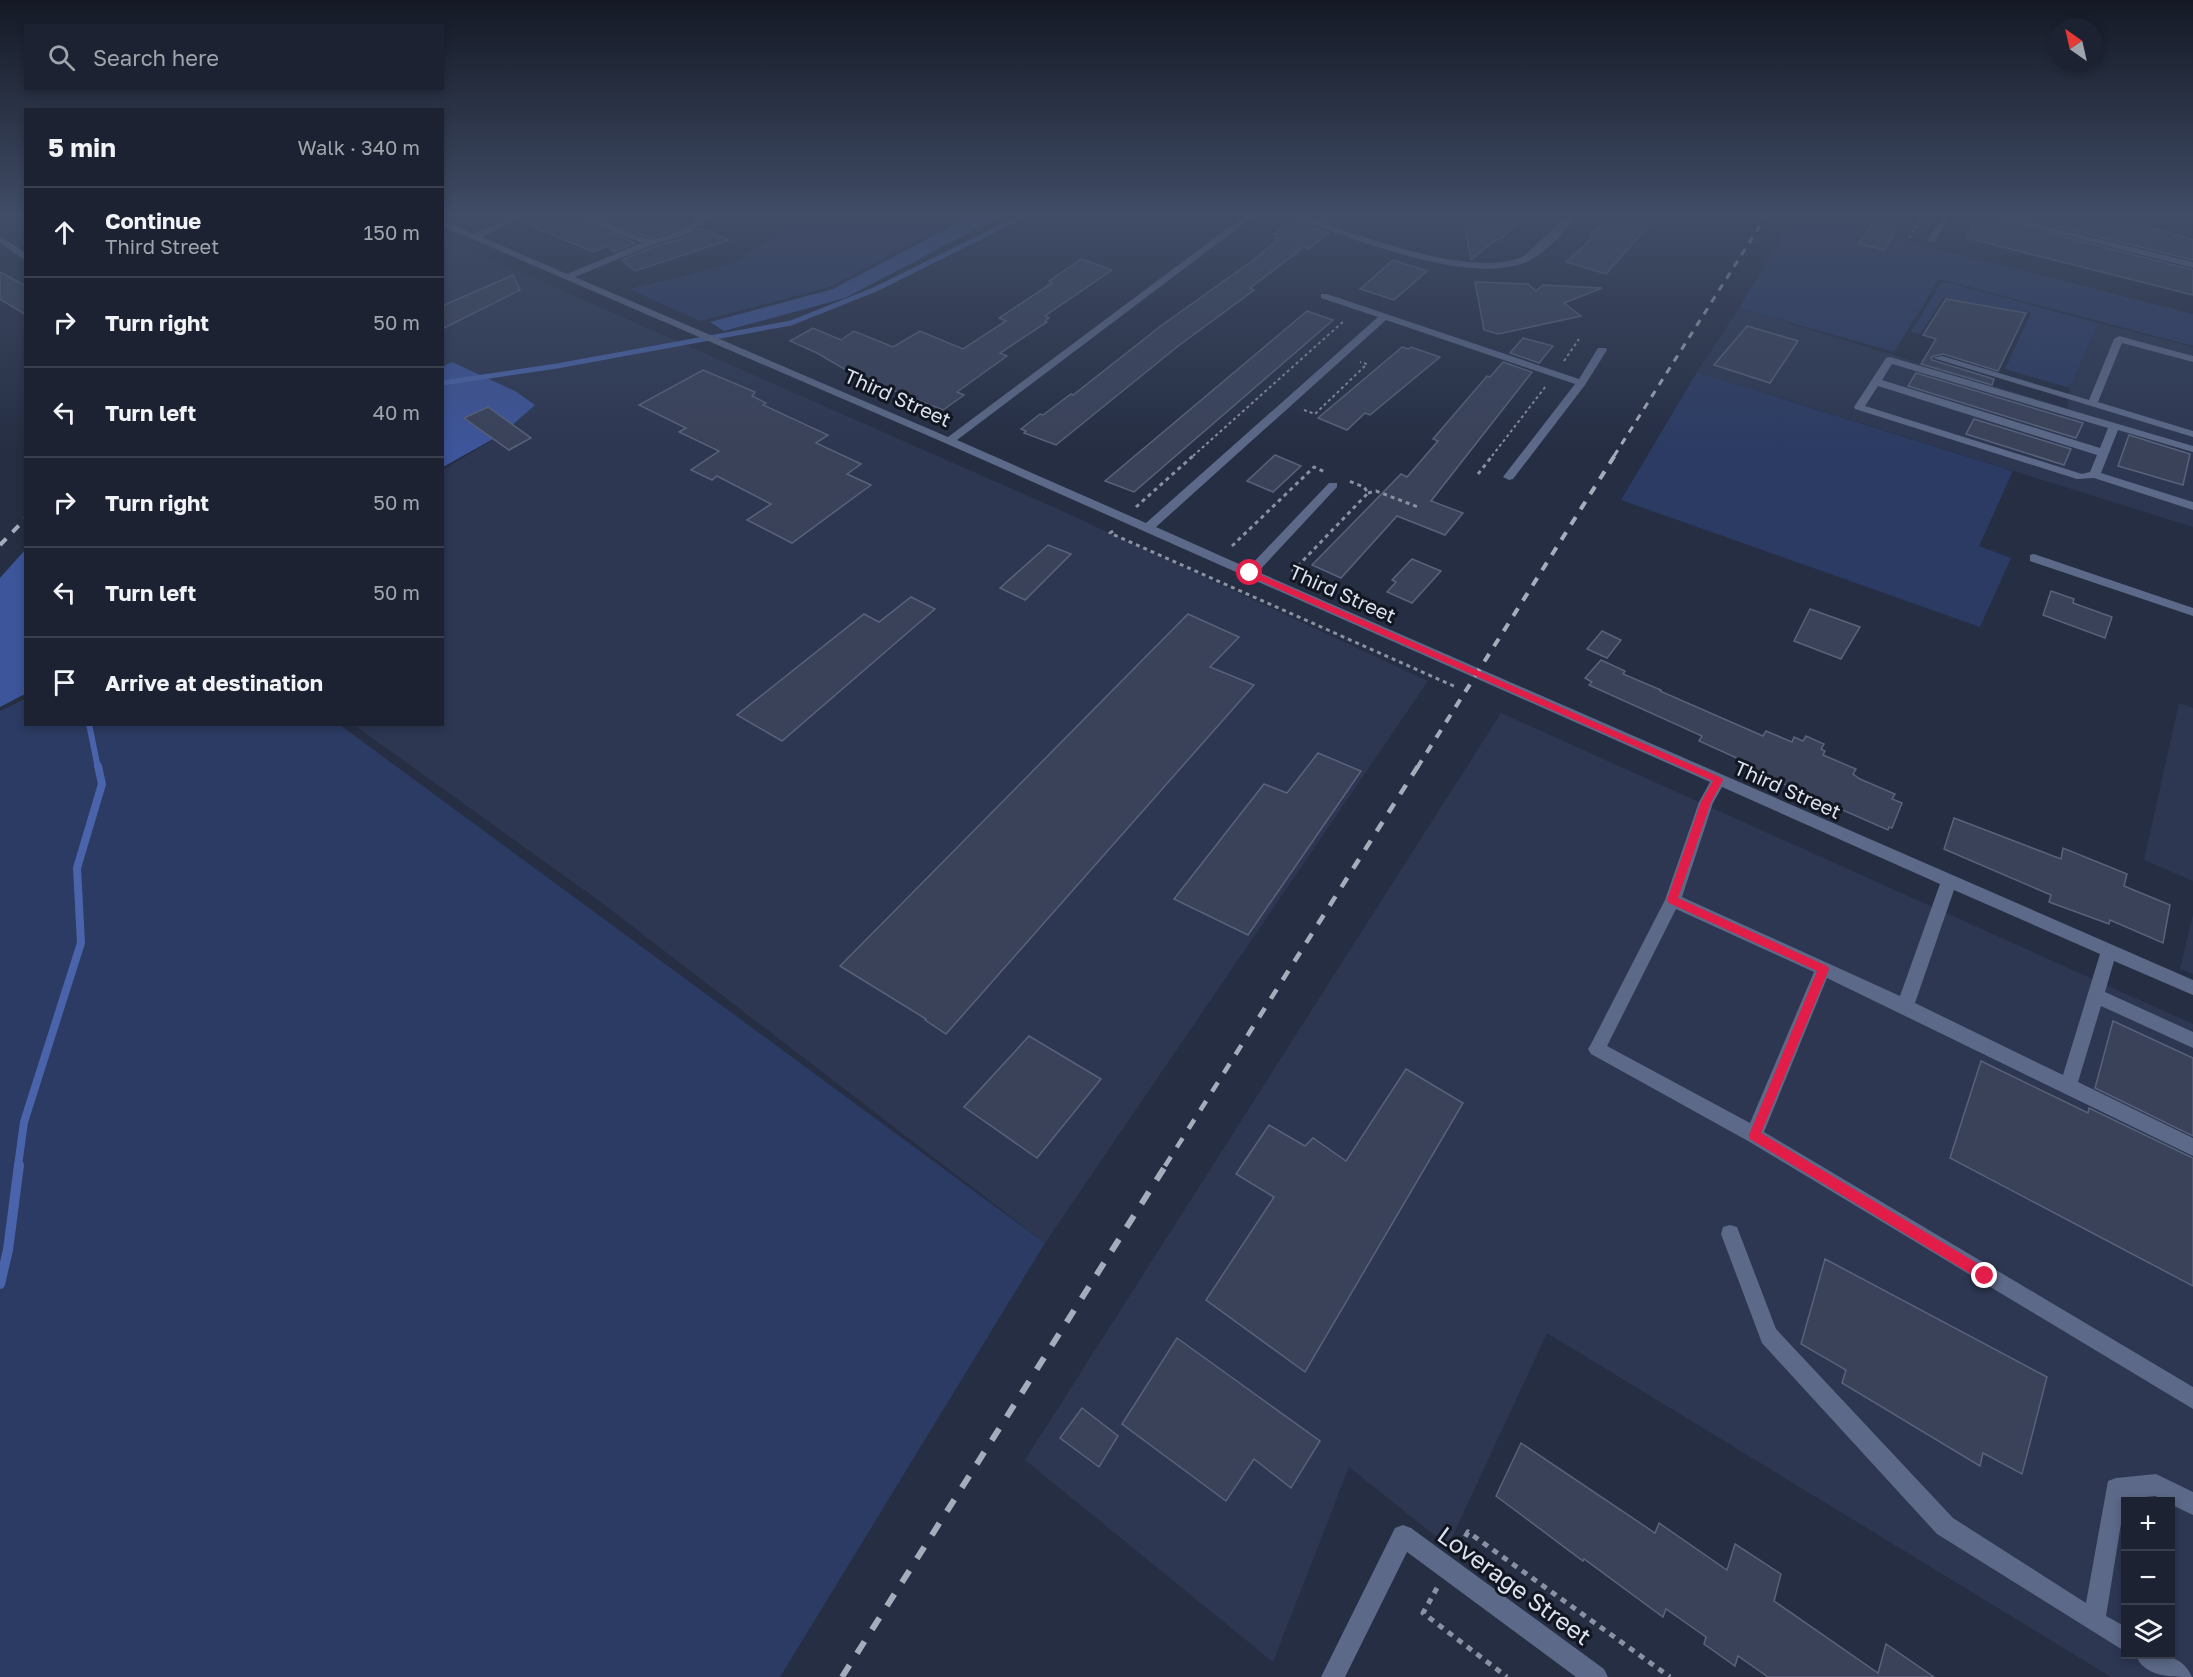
<!DOCTYPE html>
<html lang="en">
<head>
<meta charset="utf-8">
<style>
	body { margin:0; font-family:"Golos Text",sans-serif; background:#292f3e; color:#f1f3f6 }
	.controls { position:absolute; right:18px; bottom:18px; display:grid; overflow:hidden; border-radius:0px; box-shadow:0 3px 9px #0003 }
	.controls button { width:54px; height:54px; display:grid; place-items:center; padding:0; border:0; border-bottom:2px solid #3a3f4d; background:#1c2232; color:#f1f3f6; font:30px sans-serif }
	.compass { position:absolute; left:2049px; top:18px; width:54px; height:54px; border-radius:50%; background:#1c2232; box-shadow:0 3px 9px #0003; rotate:326deg }
	.stop { position:absolute; width:18px; height:18px; margin:-14px; border:4px solid #e11d48; border-radius:50%; background:#fff }
	.stop.end { background:#e11d48; border-color:#fff; box-shadow:0 2px 6px #0008 }
	.list { margin:0; padding:0; list-style:none }
	h2 { display:flex; justify-content:space-between; align-items:center; height:78px; margin:0; padding:0 24px; font-size:26px }
	h2 small { font-size:20px; font-weight:400; color:#a0a4ac }
	.list li { display:grid; grid-template-columns:39px 1fr auto; gap:18px; align-items:center; box-sizing:border-box; height:90px; padding:0 24px; border-top:2px solid #3a3f4d }
	.list b { display:block; font-size:22px; white-space:nowrap }
	.list p { margin:0; font-size:20px; white-space:nowrap; color:#a0a4ac }
	.list em { font-size:20px; font-style:normal; color:#a0a4ac }
	.icon { flex:none; width:33px; height:33px; fill:none; stroke:currentColor; stroke-width:2; stroke-linecap:round; stroke-linejoin:round }
	.map { position:relative; flex:none; width:2193px; height:1677px; overflow:hidden }
	.search { position:absolute; background:#1c2232; box-shadow:0 3px 9px #0003; left:24px; top:24px; width:420px; height:66px; display:flex; align-items:center; gap:15px; box-sizing:border-box; padding:0 21px; border-radius:0px; color:#a0a4ac; font-size:22px }
	.panel { position:absolute; background:#1c2232; box-shadow:0 3px 9px #0003; left:24px; top:108px; width:420px; height:618px; border-radius:0px }
	.map>svg:first-child { display:block }
</style>
</head>
<body>
<div class="map">
<svg width="2193" height="1677" viewBox="0 0 2193 1677">
	<rect width="100%" height="100%" fill="#252e43"/>
	<g fill="#2d3752" fill-rule="evenodd">
		<polygon points="443,238 1060,510 1428,681 1045,1243 598,900 354,725 442,724 443,470 502,434 452,362 443,367"/>
		<polygon points="1739,308 2067,408 2070,388 2098,323 2193,347 2193,527 1697,372"/>
		<polygon points="2179,703 2193,708 2193,881 2144,860"/>
		<path d="M 1501,713 L 2193,1024 L 2193,1677 L 2111,1677 L 1547,1333 L 1448,1546 L 1349,1467 L 1273,1662 L 1025,1460 ZM 2126,1502 L 2170,1502 L 2170,1654 L 2126,1654 Z"/>
		<polygon points="2193,914 2193,974 2180,969"/>
	</g>
	<g fill="#2c3b63">
		<polygon points="808,213 970,213 830,287 700,321 629,289 732,264"/>
		<polygon points="1796,213 2193,314 2193,346 1939,279 1894,352 1739,308"/>
		<polygon points="1942,281 2098,323 2070,388 2005,369 2031,313 1943,298 1920,334 1911,332"/>
		<polygon points="1697,372 2013,471 1979,546 2011,558 1980,627 1621,500"/>
		<polygon points="25,699 26,724 340,725 1045,1243 780,1677 0,1677 0,711"/>
	</g>
	<g fill="#3d559a">
		<polygon points="976,213 1007,213 845,298 724,331 710,322 833,289"/>
		<polygon points="452,362 515,391 535,405 502,434 443,467 442,367"/>
		<polygon points="25,550 25,694 0,707 0,578"/>
	</g>
	<g fill="none" stroke-linecap="round" stroke-linejoin="round">
		<polyline stroke="#4a64ab" stroke-width="5" points="442,383 557,366 791,323 876,289 1029,213"/>
		<polyline stroke="#4a64ab" stroke-width="6" points="89,724 98,768"/>
		<polyline stroke="#4a64ab" stroke-width="8" points="18,1166 24,1122 81,943 77,868 102,784 98,766"/>
		<polyline stroke="#4a64ab" stroke-width="10" points="0,1284 8,1250 19,1165"/>
	</g>
	<g fill="#394259" stroke="#58627a" stroke-width="1.5">
		<polygon points="566,213 569,213 635,243 614,252 607,246 593,252 534,227"/>
		<polygon points="589,213 661,213 687,223 679,229 650,238"/>
		<polygon points="1302,213 1355,213 1338,226"/>
		<polygon points="1475,213 1530,213 1502,238 1494,241 1471,260 1464,221"/>
		<polygon points="1616,213 1656,213 1646,223 1650,224 1606,274 1566,262 1586,244 1592,235 1590,235"/>
		<polygon points="2002,213 2078,213 2130,225 2135,213 2151,213 2149,227 2193,240 2193,260"/>
		<polygon points="1979,215 2193,270 2193,295 1967,238"/>
		<polygon points="1291,221 1329,233 1308,249 1304,247 1250,288 1254,290 1177,347 1056,445 1024,433 1026,431 1021,429 1040,414 1043,415 1071,394 1073,395 1162,325 1252,261 1279,239 1275,238 1278,235 1273,234"/>
		<polygon points="1873,222 1897,228 1884,250 1859,244"/>
		<polygon points="699,228 729,240 635,271 622,260 653,247 687,237"/>
		<polygon points="1081,259 1112,270 1045,316 1049,318 1045,321 1047,322 1000,353 1007,356 957,392 964,395 943,410 865,379 863,380 817,353 790,341 813,328 841,340 854,331 893,347 920,331 963,349 1006,321 999,318 1052,283 1049,281"/>
		<polygon points="1393,260 1427,271 1394,300 1360,289"/>
		<polygon points="0,272 26,286 26,315 0,299"/>
		<polygon points="513,275 520,290 442,329 442,306"/>
		<polygon points="1475,282 1528,284 1536,291 1543,285 1602,288 1564,303 1581,316 1498,334 1484,330"/>
		<polygon points="1946,299 2026,313 1998,371 1943,354 1931,357 1932,360 1994,379 1992,385 1921,364 1936,339 1923,335"/>
		<polygon points="1307,311 1333,320 1134,492 1105,481"/>
		<polygon points="1747,326 1798,341 1770,383 1714,365"/>
		<polygon points="1523,338 1553,346 1539,363 1510,353"/>
		<polygon points="1402,347 1409,349 1411,347 1440,357 1370,415 1365,413 1347,430 1318,418"/>
		<polygon points="1503,362 1532,372 1431,501 1463,513 1445,535 1397,516 1341,578 1312,565 1401,474 1407,477 1438,441 1433,439 1487,376 1490,377"/>
		<polygon points="703,370 755,392 752,396 766,403 763,405 828,435 816,443 861,464 847,474 871,485 792,543 747,520 771,504 717,476 712,480 691,470 719,451 679,432 686,428 639,405"/>
		<polygon points="1916,373 2083,423 2076,438 1908,386"/>
		<polygon points="488,407 531,438 509,450 464,418"/>
		<polygon points="1974,419 2071,449 2064,465 1966,434"/>
		<polygon points="2129,435 2190,454 2183,485 2118,466"/>
		<polygon points="1275,455 1301,466 1273,492 1247,481"/>
		<polygon points="1048,545 1071,554 1025,600 1000,588"/>
		<polygon points="1412,559 1441,571 1412,603 1387,592 1396,582 1392,580"/>
		<polygon points="2051,591 2074,599 2073,603 2112,617 2105,638 2043,615"/>
		<polygon points="911,597 935,609 782,741 737,715 864,614 879,622"/>
		<polygon points="1810,609 1860,627 1841,659 1794,641"/>
		<polygon points="1188,614 1239,637 1210,667 1254,685 946,1034 925,1020 926,1019 840,966"/>
		<polygon points="1602,631 1621,640 1607,658 1587,649"/>
		<polygon points="1601,660 1625,671 1623,674 1661,690 1660,691 1763,736 1766,731 1792,742 1794,737 1803,741 1806,736 1824,744 1821,749 1825,751 1823,755 1856,769 1853,774 1860,779 1895,794 1892,799 1902,803 1892,828 1889,827 1888,830 1772,779 1738,762 1739,759 1699,741 1702,736 1589,685 1592,682 1585,678"/>
		<polygon points="1318,753 1361,771 1248,935 1174,899 1264,784 1287,793"/>
		<polygon points="1954,818 2061,859 2063,848 2127,874 2124,886 2170,905 2163,943 2110,920 2109,924 2049,902 2051,895 1944,849"/>
		<polygon points="2113,1021 2193,1058 2193,1136 2095,1088"/>
		<polygon points="1029,1036 1101,1079 1037,1158 964,1107"/>
		<polygon points="1981,1061 2088,1113 2089,1108 2193,1158 2193,1286 1950,1158"/>
		<polygon points="1406,1069 1463,1103 1305,1372 1206,1300 1274,1197 1236,1174 1269,1125 1305,1146 1313,1138 1346,1161"/>
		<polygon points="1825,1259 2047,1377 2022,1474 1983,1453 1980,1466 1842,1383 1846,1370 1801,1344"/>
		<polygon points="1177,1338 1320,1441 1291,1488 1254,1459 1226,1501 1122,1424"/>
		<polygon points="1082,1408 1118,1436 1099,1467 1060,1438"/>
		<polygon points="1521,1443 1655,1533 1659,1523 1727,1570 1735,1544 1781,1574 1774,1601 1878,1673 1886,1644 1934,1677 1768,1677 1738,1656 1735,1666 1704,1644 1706,1637 1666,1609 1663,1617 1584,1559 1583,1561 1496,1496"/>
	</g>
	<g fill="none" stroke-linecap="round" stroke-linejoin="round">
		<g stroke="#8a91a2" stroke-width="2" stroke-dasharray="3 3" stroke-linecap="butt">
			<polyline points="542,217 549,213"/>
			<polyline points="1909,238 1924,213"/>
			<polyline points="1564,361 1579,339"/>
			<polyline points="1304,410 1315,414 1367,364 1360,362"/>
			<polyline points="1193,456 1345,320"/>
			<polyline points="1492,456 1546,386"/>
		</g>
		<g stroke="#8a91a2" stroke-width="3" stroke-dasharray="4 4" stroke-linecap="butt">
			<polyline points="1478,474 1493,455"/>
			<polyline points="1368,493 1376,491 1418,507"/>
			<polyline points="1136,507 1194,455"/>
			<polyline points="1113,531 1110,533 1456,687"/>
			<polyline points="1232,546 1314,467 1325,472"/>
			<polyline points="1292,572 1368,493 1364,487 1349,481"/>
		</g>
		<g stroke="#8a91a2" stroke-width="5" stroke-dasharray="6 6" stroke-linecap="butt">
			<polyline points="1459,1547 1468,1532 1670,1677"/>
			<polyline points="1437,1588 1423,1613 1507,1677"/>
		</g>
		<g fill="#5c6988" fill-rule="evenodd">
			<path d="M 520,213 L 531,213 L 482,237 L 567,274 L 641,243 L 571,213 L 583,213 L 650,240 L 680,231 L 705,213 L 715,213 L 686,235 L 652,245 L 575,277 L 948,437 L 1248,213 L 1258,213 L 957,440 L 1146,523 L 1378,317 L 1321,298 L 1321,294 L 1327,294 L 1579,379 L 1598,348 L 1606,348 L 1607,350 L 1585,385 L 1513,479 L 1509,480 L 1503,477 L 1575,384 L 1386,320 L 1156,527 L 1248,568 L 1329,483 L 1337,483 L 1337,487 L 1258,572 L 2193,980 L 2193,995 L 2114,961 L 2105,992 L 2193,1032 L 2193,1048 L 2101,1006 L 2078,1082 L 2193,1138 L 2193,1156 L 1827,978 L 1764,1132 L 2193,1387 L 2193,1409 L 1748,1141 L 1591,1054 L 1588,1049 L 1591,1044 L 1665,900 L 1699,802 L 1710,782 L 945,443 L 442,226 L 442,220 L 474,234 ZM 1722,787 L 1940,884 L 1900,996 L 1682,897 L 1713,803 ZM 1954,890 L 2100,954 L 2063,1075 L 1915,1003 ZM 1676,909 L 1814,972 L 1750,1123 L 1607,1046 Z"/>
			<path d="M 1282,213 L 1295,213 C 1346,230 1476,283 1525,255 L 1570,213 L 1579,213 C 1565,231 1544,257 1521,264 C 1468,281 1376,247 1324,229 C 1311,224 1293,221 1282,213 Z"/>
			<polygon points="1944,213 1952,213 1935,242 1929,242 1928,240"/>
			<polygon points="1978,213 1993,213 2193,262 2193,268"/>
			<polygon points="0,236 26,253 26,261 0,243"/>
			<polygon points="2119,336 2193,356 2193,362 2122,343 2098,402 2193,431 2193,437 1933,358 1942,356 2089,400 2114,339"/>
			<path d="M 1890,357 L 2193,446 L 2193,452 L 2118,430 L 2101,473 L 2193,502 L 2193,510 L 2094,478 L 2077,479 L 1855,409 L 1854,407 L 1886,358 ZM 1892,364 L 2108,428 L 2100,448 L 1882,380 ZM 1878,386 L 2097,455 L 2090,472 L 2082,474 L 1865,406 Z"/>
			<polygon points="2034,554 2193,608 2193,616 2030,561 2030,555"/>
			<polygon points="1730,1225 1737,1227 1776,1329 1953,1518 2086,1603 2108,1481 2116,1478 2156,1474 2193,1492 2193,1515 2170,1504 2170,1502 2155,1496 2125,1499 2106,1616 2126,1627 2126,1652 1937,1534 1762,1343 1721,1234 1723,1227"/>
			<polygon points="1403,1525 1411,1528 1604,1669 1608,1677 1576,1677 1407,1552 1345,1677 1321,1677 1395,1528"/>
			<path d="M 2135,1654 C 2157,1654 2182,1653 2192,1677 C 2170,1677 2144,1677 2135,1654 Z"/>
		</g>
		<polyline stroke="#a5acbc" stroke-width="3" stroke-dasharray="7 7" stroke-linecap="butt" points="1614,456 1768,213"/>
		<g stroke="#a5acbc" stroke-width="4" stroke-dasharray="9 9" stroke-linecap="butt">
			<polyline points="0,545 26,518"/>
			<polyline points="1417,768 1615,455"/>
		</g>
		<polyline stroke="#a5acbc" stroke-width="4.5" stroke-dasharray="11 11" stroke-linecap="butt" points="1165,1166 1418,766"/>
		<polyline stroke="#a5acbc" stroke-width="6" stroke-dasharray="14 14" stroke-linecap="butt" points="842,1677 1166,1165"/>
	</g>
	<linearGradient id="sky" x2="0" y2="1"><stop stop-color="#141925"/><stop offset="0.48" stop-color="#404c66"/><stop offset="1" stop-color="#404c66" stop-opacity="0"/></linearGradient>
	<rect width="2193" height="448" fill="url(#sky)"/>
	<polygon fill="#e11d48" points="1250,570 1722,778 1723,780 1711,802 1678,898 1827,966 1829,969 1761,1133 1990,1271 1991,1276 1990,1280 1985,1282 1981,1280 1750,1139 1749,1135 1817,971 1669,903 1667,900 1701,802 1713,781 1247,575 1246,573"/>
	<g text-anchor="middle" dominant-baseline="central" stroke-width="6" stroke-linejoin="round" paint-order="stroke">
		<g font-size="20" fill="#dce2f0" stroke="#121620">
			<text transform="translate(898 397) rotate(24)">Third Street</text>
			<text transform="translate(1343 593) rotate(24)">Third Street</text>
			<text transform="translate(1788 789) rotate(24)">Third Street</text>
		</g>
		<g font-size="24" fill="#dce2f0" stroke="#121620">
			<text transform="translate(1515 1585) rotate(36)">Loverage Street</text>
		</g>
	</g>
</svg>
<div class="controls">
<button>+</button>
<button>−</button>
<button><svg class="icon" aria-label="layers" viewBox="0 0 24 24"><path d="M12 4l9 5-9 5-9-5zM3 14l9 5 9-5"/></svg></button>
</div>
<svg class="compass" viewBox="-18 -18 36 36"><path d="M0-13l5 13h-10z" fill="#e53935"/><path d="M0 13l5-13h-10z" fill="#a0a4ac"/></svg>
<div class="stop" style="left:1250px;top:573px"></div>
<div class="stop end" style="left:1985px;top:1276px"></div>
<div class="search"><svg class="icon" aria-label="search" viewBox="0 0 24 24"><circle cx="10" cy="10" r="6"/><path d="M15 15l6 6"/></svg>Search here</div>
<section class="panel">
<h2>5 min<small>Walk · 340 m</small></h2>
<ul class="list">
<li><svg class="icon" aria-label="ahead" viewBox="0 0 24 24"><path d="M12 20V5M6 11l6-6 6 6"/></svg><div><b>Continue</b><p>Third Street</p></div><em>150 m</em></li>
<li><svg class="icon" aria-label="right" viewBox="0 0 24 24"><path d="M7 20v-9h11M14 6l5 5-5 5"/></svg><div><b>Turn right</b></div><em>50 m</em></li>
<li><svg class="icon" aria-label="left" viewBox="0 0 24 24"><path d="M17 20v-9H6M10 6l-5 5 5 5"/></svg><div><b>Turn left</b></div><em>40 m</em></li>
<li><svg class="icon" aria-label="right" viewBox="0 0 24 24"><path d="M7 20v-9h11M14 6l5 5-5 5"/></svg><div><b>Turn right</b></div><em>50 m</em></li>
<li><svg class="icon" aria-label="left" viewBox="0 0 24 24"><path d="M17 20v-9H6M10 6l-5 5 5 5"/></svg><div><b>Turn left</b></div><em>50 m</em></li>
<li><svg class="icon" aria-label="arrive" viewBox="0 0 24 24"><path d="M6 21V4h12l-3 4 3 4H6"/></svg><div><b>Arrive at destination</b></div></li>
</ul>
</section>
</div>
</body>
</html>
